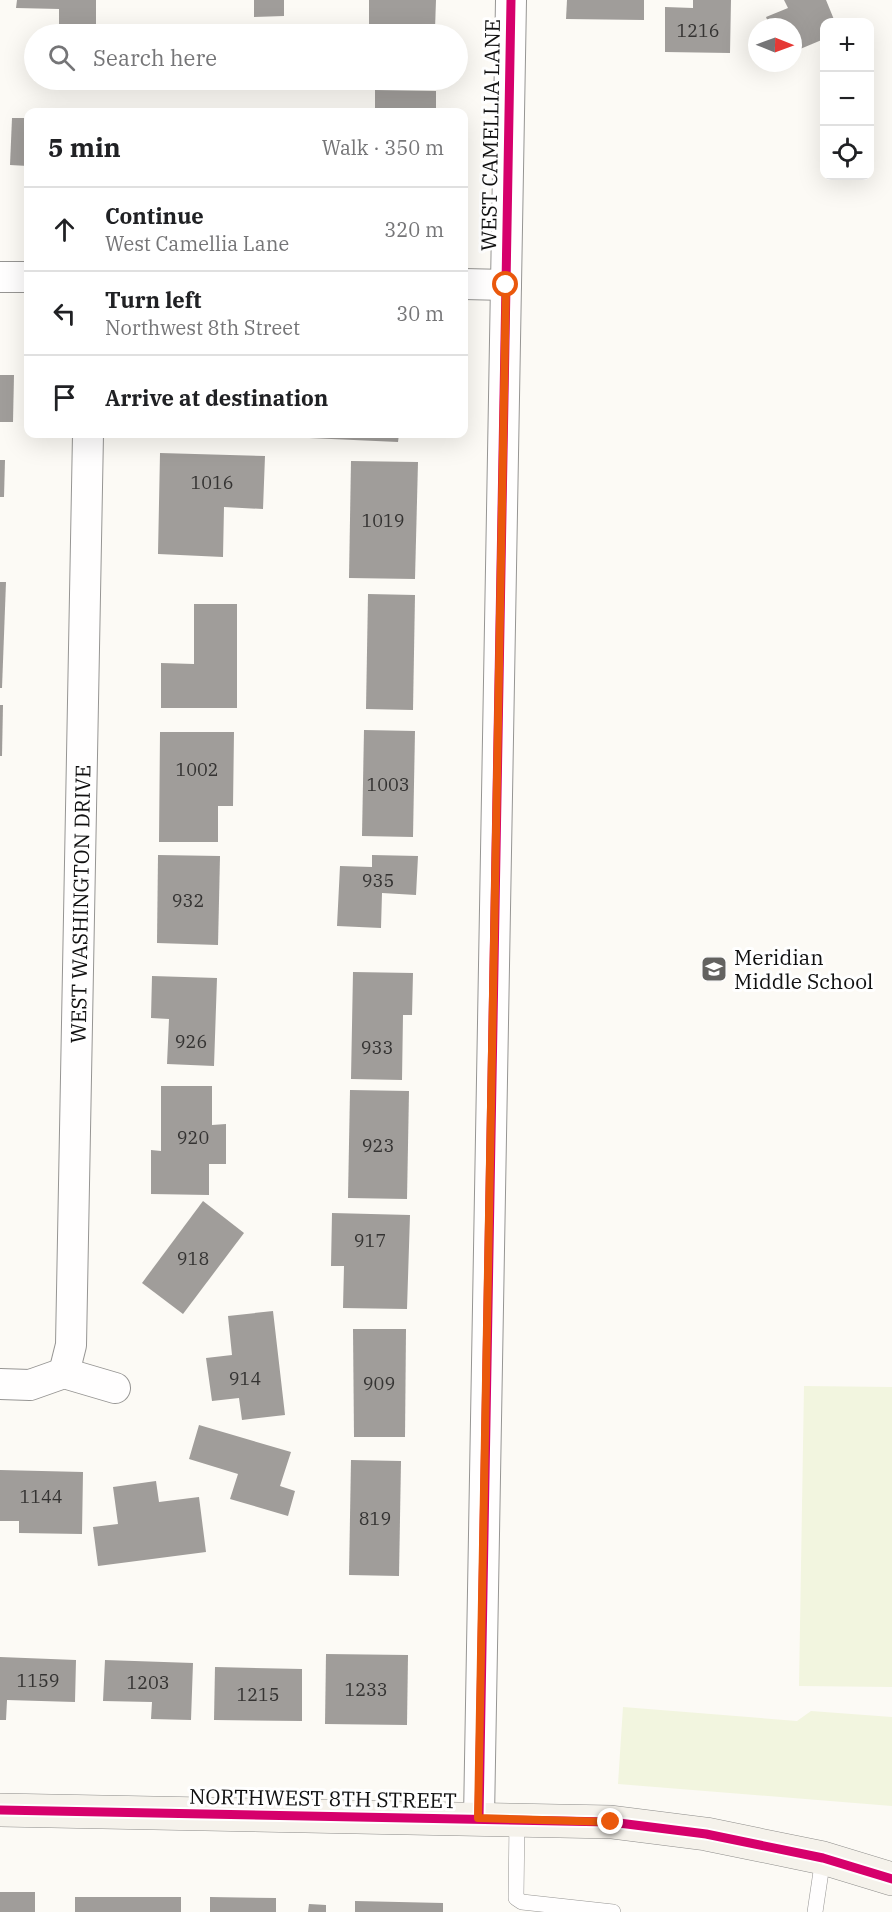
<!DOCTYPE html>
<html lang="en">
<head>
<meta charset="utf-8">
<style>
	body { margin:0; font-family:"IBM Plex Serif",serif; background:#f6f6f6; color:#202124 }
	.controls { position:absolute; right:18px; top:18px; display:grid; overflow:hidden; border-radius:12px; box-shadow:0 6px 24px #0002 }
	.controls button { width:54px; height:54px; display:grid; place-items:center; padding:0; border:0; border-bottom:2px solid #e0e0e0; background:#fff; color:#202124; font:30px sans-serif }
	.compass { position:absolute; left:748px; top:18px; width:54px; height:54px; border-radius:50%; background:#fff; box-shadow:0 6px 24px #0002; rotate:91deg }
	.stop { position:absolute; width:18px; height:18px; margin:-14px; border:4px solid #ea580c; border-radius:50%; background:#fff }
	.stop.end { background:#ea580c; border-color:#fff; box-shadow:0 2px 6px #0008 }
	.list { margin:0; padding:0; list-style:none }
	h2 { display:flex; justify-content:space-between; align-items:center; height:78px; margin:0; padding:0 24px; font-size:26px }
	h2 small { font-size:20px; font-weight:400; color:#757577 }
	.list li { display:grid; grid-template-columns:39px 1fr auto; gap:18px; align-items:center; box-sizing:border-box; height:84px; padding:0 24px; border-top:2px solid #e0e0e0 }
	.list b { display:block; font-size:22px; white-space:nowrap }
	.list p { margin:0; font-size:20px; white-space:nowrap; color:#757577 }
	.list em { font-size:20px; font-style:normal; color:#757577 }
	.icon { flex:none; width:33px; height:33px; fill:none; stroke:currentColor; stroke-width:2; stroke-linecap:round; stroke-linejoin:round }
	.map { position:relative; flex:none; width:892px; height:1912px; overflow:hidden }
	.search { position:absolute; background:#fff; box-shadow:0 6px 24px #0002; left:24px; top:24px; width:444px; height:66px; display:flex; align-items:center; gap:15px; box-sizing:border-box; padding:0 21px; border-radius:33px; color:#757577; font-size:22px }
	.panel { position:absolute; background:#fff; box-shadow:0 6px 24px #0002; left:24px; top:108px; width:444px; height:330px; border-radius:12px }
	.map>svg:first-child { display:block }
</style>
</head>
<body>
<div class="map">
<svg width="892" height="1912" viewBox="0 0 892 1912">
	<rect width="100%" height="100%" fill="#fcfaf5"/>
	<g fill="#f2f5df">
		<polygon points="804,1386 892,1387 892,1687 799,1686"/>
		<polygon points="623,1707 797,1721 811,1711 892,1717 892,1806 618,1784"/>
	</g>
	<g fill="#a09d9a">
		<polygon points="17,0 96,0 96,34 59,34 59,9 16,8"/>
		<polygon points="254,0 284,0 284,16 254,17"/>
		<polygon points="369,0 436,0 435,29 369,28"/>
		<polygon points="567,0 644,0 644,20 566,19"/>
		<polygon points="693,0 731,0 730,53 665,52 665,7 693,8"/>
		<polygon points="784,0 826,0 835,22 824,22 824,39 793,52 793,27 770,27 766,17 788,8"/>
		<polygon points="375,90 436,91 436,112 375,112"/>
		<polygon points="12,118 28,118 28,166 10,165"/>
		<polygon points="0,375 14,375 13,422 0,422"/>
		<polygon points="309,434 399,434 398,442 309,438"/>
		<polygon points="160,453 265,456 263,509 224,507 223,557 158,554"/>
		<polygon points="0,460 5,460 4,497 0,497"/>
		<polygon points="351,461 418,462 415,579 349,578"/>
		<polygon points="0,582 6,582 2,688 0,688"/>
		<polygon points="368,594 415,595 413,710 366,709"/>
		<polygon points="194,604 237,604 237,708 161,708 161,663 194,664"/>
		<polygon points="0,705 3,705 2,756 0,756"/>
		<polygon points="364,730 415,731 413,837 362,836"/>
		<polygon points="160,732 234,732 233,806 218,806 218,842 159,842"/>
		<polygon points="158,855 220,856 218,945 157,943"/>
		<polygon points="372,855 418,856 416,895 382,893 381,928 337,926 340,866 372,867"/>
		<polygon points="353,972 413,973 412,1015 403,1015 402,1080 351,1079"/>
		<polygon points="152,976 217,978 214,1066 167,1064 169,1019 151,1018"/>
		<polygon points="161,1086 212,1086 212,1125 226,1124 226,1164 209,1164 209,1195 151,1194 151,1150 161,1151"/>
		<polygon points="350,1090 409,1091 407,1199 348,1198"/>
		<polygon points="203,1201 244,1233 183,1314 142,1283"/>
		<polygon points="332,1213 410,1215 407,1309 343,1308 344,1266 331,1266"/>
		<polygon points="273,1311 285,1415 242,1420 239,1398 212,1401 206,1358 232,1355 228,1316"/>
		<polygon points="353,1329 406,1329 405,1437 354,1437"/>
		<polygon points="199,1425 291,1452 280,1486 295,1491 288,1516 230,1499 238,1474 189,1459"/>
		<polygon points="351,1460 401,1461 399,1576 349,1575"/>
		<polygon points="0,1470 83,1472 82,1534 19,1533 19,1521 0,1521"/>
		<polygon points="156,1481 159,1502 199,1497 206,1552 98,1566 93,1527 118,1524 113,1487"/>
		<polygon points="326,1654 408,1655 407,1725 325,1724"/>
		<polygon points="0,1657 76,1660 75,1702 7,1700 6,1720 0,1720"/>
		<polygon points="105,1660 193,1663 191,1720 151,1719 152,1702 103,1701"/>
		<polygon points="215,1667 302,1669 302,1721 214,1720"/>
		<rect x="0" y="1892" width="35" height="20"/>
		<rect x="75" y="1897" width="106" height="15"/>
		<polygon points="210,1897 276,1898 276,1912 210,1912"/>
		<polygon points="355,1901 443,1903 443,1912 355,1912"/>
		<polygon points="309,1904 326,1905 326,1912 308,1912"/>
	</g>
	<g fill="none" stroke-linecap="round" stroke-linejoin="round">
		<g stroke="#969593" stroke-width="16">
			<g id="lane">
				<polyline points="517,1819 516,1898 522,1902 613,1912"/>
				<polyline points="815,1912 823,1858"/>
			</g>
		</g>
		<g stroke="#969593" stroke-width="32">
			<g id="street">
				<polyline points="0,277 28,277"/>
				<polyline points="464,284 506,285"/>
				<polyline points="64,1373 71,1345 88,434"/>
				<polyline points="0,1384 30,1385 64,1373 115,1388"/>
				<polyline points="479,1818 511,0"/>
			</g>
		</g>
		<g stroke="#8d8c8a" stroke-width="34">
			<polyline id="secondary" points="0,1810 611,1822 706,1834 823,1858 892,1879"/>
		</g>
		<use href="#lane" stroke="#fffefe" stroke-width="15"/>
		<use href="#street" stroke="#fffefe" stroke-width="30"/>
		<use href="#secondary" stroke="#f5f2eb" stroke-width="33"/>
		<g stroke="#fff" stroke-width="13">
			<g id="cycleway">
				<polyline points="0,1810 611,1822 706,1834 823,1858 892,1879"/>
				<polyline points="479,1818 511,0"/>
			</g>
		</g>
		<use href="#cycleway" stroke="#d6006c" stroke-width="9"/>
	</g>
	<g fill="none" stroke-linecap="round" stroke-linejoin="round">
		<polyline stroke="#ea580c" stroke-width="8" points="506,285 478,1818 611,1822"/>
	</g>
	<defs>
		<g id="school-square" transform="scale(1.35)"><rect x="-9" y="-9" width="18" height="18" rx="4" fill="#636260" stroke="#fff"/><path d="M0-5L7-2L0 1L-7-2ZM-4 1L0 2.5L4 1V4Q0 6-4 4Z" fill="#fff"/></g>
	</defs>
	<g fill-rule="evenodd">
		<use href="#school-square" x="714" y="969"/>
	</g>
	<g text-anchor="middle" dominant-baseline="central" stroke-width="6" stroke-linejoin="round" paint-order="stroke">
		<g font-size="18" fill="#343332">
			<text x="698" y="30">1216</text>
			<text x="212" y="482">1016</text>
			<text x="383" y="520">1019</text>
			<text x="197" y="769">1002</text>
			<text x="388" y="784">1003</text>
			<text x="378" y="880">935</text>
			<text x="188" y="900">932</text>
			<text x="191" y="1041">926</text>
			<text x="377" y="1047">933</text>
			<text x="193" y="1137">920</text>
			<text x="378" y="1145">923</text>
			<text x="370" y="1240">917</text>
			<text x="193" y="1258">918</text>
			<text x="245" y="1378">914</text>
			<text x="379" y="1383">909</text>
			<text x="41" y="1496">1144</text>
			<text x="375" y="1518">819</text>
			<text x="38" y="1680">1159</text>
			<text x="148" y="1682">1203</text>
			<text x="366" y="1689">1233</text>
			<text x="258" y="1694">1215</text>
		</g>
		<g font-size="21" fill="#101010" stroke="#fff">
			<text transform="translate(490 135) rotate(-89)">WEST CAMELLIA LANE</text>
			<text transform="translate(80 904) rotate(-89)">WEST WASHINGTON DRIVE</text>
			<text transform="translate(323 1798) rotate(1)">NORTHWEST 8TH STREET</text>
		</g>
		<g font-size="21" fill="#101010" stroke="#fff" text-anchor="start">
			<text x="734" y="957">Meridian<tspan x="734" dy="24">Middle School</tspan></text>
		</g>
	</g>
</svg>
<div class="controls">
<button>+</button>
<button>−</button>
<button><svg class="icon" aria-label="locate" viewBox="0 0 24 24"><circle cx="12" cy="12" r="6"/><path d="M12 2v4M12 18v4M2 12h4M18 12h4"/></svg></button>
</div>
<svg class="compass" viewBox="-18 -18 36 36"><path d="M0-13l5 13h-10z" fill="#e53935"/><path d="M0 13l5-13h-10z" fill="#757577"/></svg>
<div class="stop" style="left:506px;top:285px"></div>
<div class="stop end" style="left:611px;top:1822px"></div>
<div class="search"><svg class="icon" aria-label="search" viewBox="0 0 24 24"><circle cx="10" cy="10" r="6"/><path d="M15 15l6 6"/></svg>Search here</div>
<section class="panel">
<h2>5 min<small>Walk · 350 m</small></h2>
<ul class="list">
<li><svg class="icon" aria-label="ahead" viewBox="0 0 24 24"><path d="M12 20V5M6 11l6-6 6 6"/></svg><div><b>Continue</b><p>West Camellia Lane</p></div><em>320 m</em></li>
<li><svg class="icon" aria-label="left" viewBox="0 0 24 24"><path d="M17 20v-9H6M10 6l-5 5 5 5"/></svg><div><b>Turn left</b><p>Northwest 8th Street</p></div><em>30 m</em></li>
<li><svg class="icon" aria-label="arrive" viewBox="0 0 24 24"><path d="M6 21V4h12l-3 4 3 4H6"/></svg><div><b>Arrive at destination</b></div></li>
</ul>
</section>
</div>
</body>
</html>
